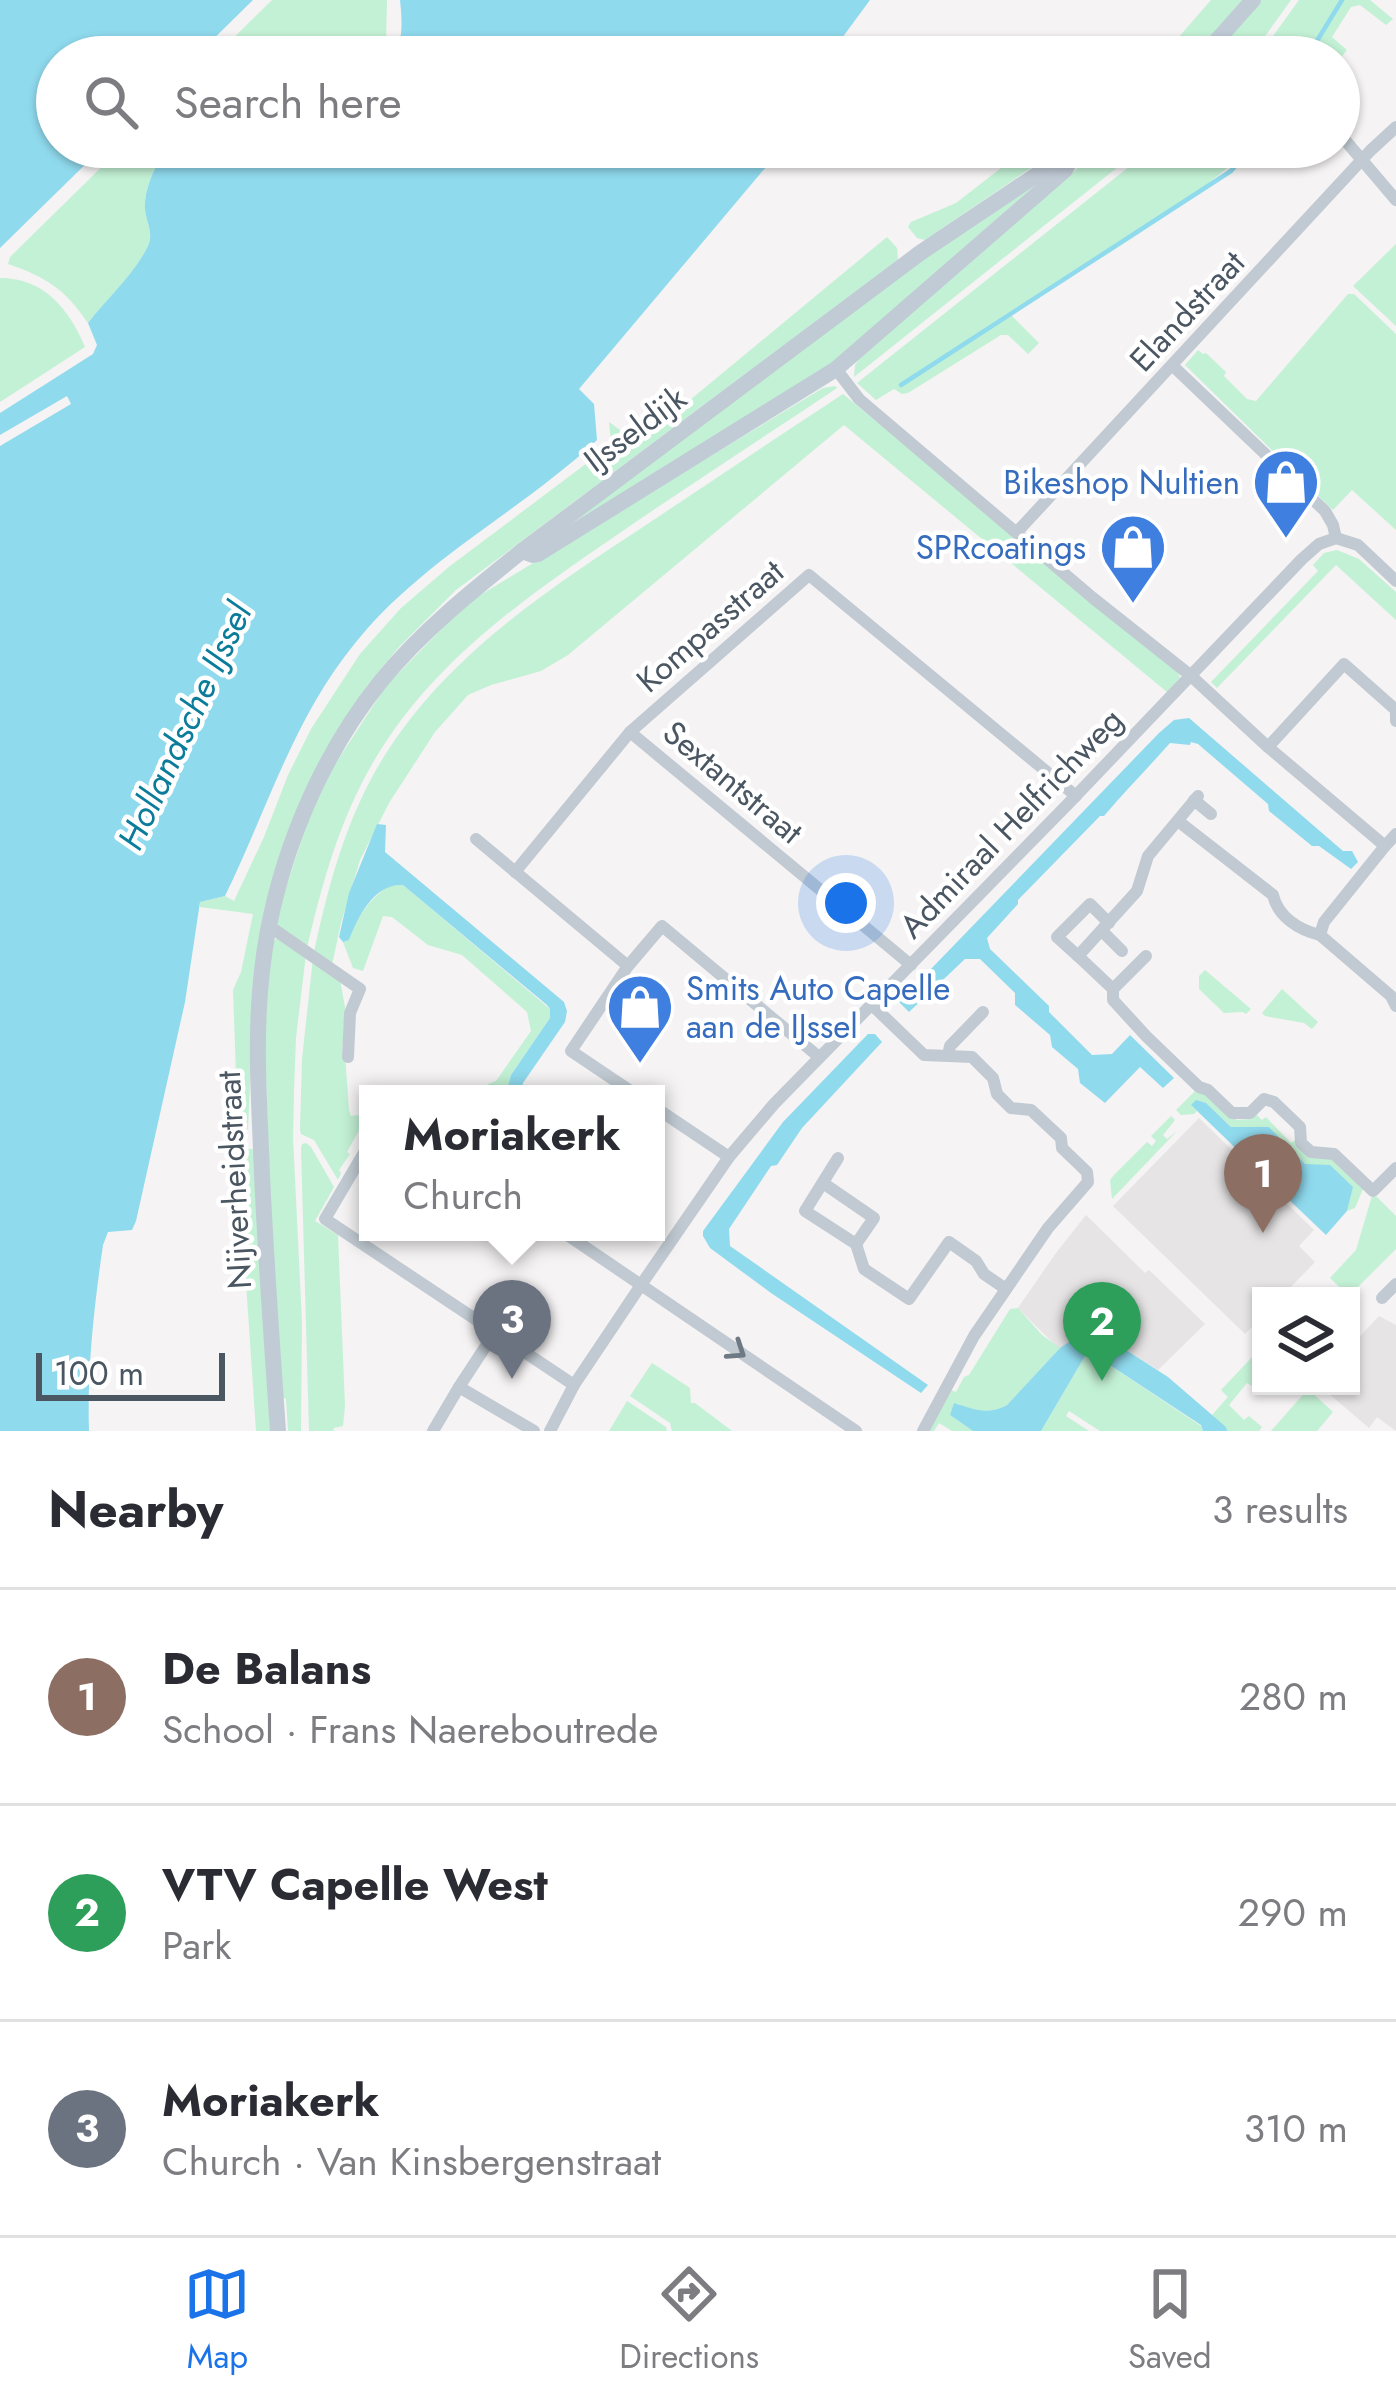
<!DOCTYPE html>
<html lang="en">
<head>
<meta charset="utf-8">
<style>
	body { margin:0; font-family:Jost,sans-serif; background:#f7f7f7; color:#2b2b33 }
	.controls { position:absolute; right:36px; bottom:36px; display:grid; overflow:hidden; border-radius:0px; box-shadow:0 3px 9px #0004 }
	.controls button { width:108px; height:108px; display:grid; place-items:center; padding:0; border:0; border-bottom:3px solid #e1e1e2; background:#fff; color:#2b2b33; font:60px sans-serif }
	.scale { position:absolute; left:36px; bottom:30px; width:189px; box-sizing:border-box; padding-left:12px; border:6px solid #4a5661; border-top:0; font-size:33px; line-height:42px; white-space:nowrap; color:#4a5661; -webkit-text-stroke:9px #fff; paint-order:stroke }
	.you { position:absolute; left:846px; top:903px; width:42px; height:42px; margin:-30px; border:9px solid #fff; border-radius:50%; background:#1a73e8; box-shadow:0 0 0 18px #1a73e833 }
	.badge { display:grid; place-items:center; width:78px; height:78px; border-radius:50%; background:#1a73e8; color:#fff; font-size:39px; font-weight:700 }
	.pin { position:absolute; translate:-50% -99px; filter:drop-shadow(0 3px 6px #0008) }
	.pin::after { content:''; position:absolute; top:63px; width:42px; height:36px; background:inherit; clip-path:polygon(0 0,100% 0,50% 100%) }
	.popup { position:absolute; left:359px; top:1085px; width:306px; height:156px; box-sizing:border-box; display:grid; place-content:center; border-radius:0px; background:#fff; filter:drop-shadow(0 3px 9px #0005); font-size:39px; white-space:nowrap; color:#7c7c81 }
	.popup b { font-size:45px; color:#2b2b33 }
	.popup::after { content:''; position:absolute; left:50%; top:100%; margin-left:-24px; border:24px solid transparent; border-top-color:#fff }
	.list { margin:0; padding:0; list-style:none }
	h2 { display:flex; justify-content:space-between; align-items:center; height:156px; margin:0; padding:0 48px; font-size:51px }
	h2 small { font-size:39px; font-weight:400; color:#7c7c81 }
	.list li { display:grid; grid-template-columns:78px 1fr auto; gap:36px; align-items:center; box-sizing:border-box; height:216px; padding:0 48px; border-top:3px solid #e1e1e2 }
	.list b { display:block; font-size:45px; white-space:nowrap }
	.list p { margin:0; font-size:39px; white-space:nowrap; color:#7c7c81 }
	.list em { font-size:39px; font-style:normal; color:#7c7c81 }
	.icon { flex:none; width:66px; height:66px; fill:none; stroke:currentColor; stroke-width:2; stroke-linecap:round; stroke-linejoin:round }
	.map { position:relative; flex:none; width:1396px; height:1431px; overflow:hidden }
	.search { position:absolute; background:#fff; box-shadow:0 3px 9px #0004; left:36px; right:36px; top:36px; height:132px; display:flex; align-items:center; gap:30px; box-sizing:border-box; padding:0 42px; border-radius:66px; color:#7c7c81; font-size:45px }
	.sheet { height:804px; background:#fff }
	nav { display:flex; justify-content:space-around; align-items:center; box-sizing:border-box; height:168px; border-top:3px solid #e1e1e2; background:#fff; font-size:33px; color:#7c7c81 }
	nav a { display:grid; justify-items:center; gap:6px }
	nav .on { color:#1a73e8 }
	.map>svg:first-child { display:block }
</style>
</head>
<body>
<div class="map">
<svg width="1396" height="1431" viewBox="0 0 1396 1431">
	<rect width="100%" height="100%" fill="#f5f3f3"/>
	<g fill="#e6e4e5">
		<polygon points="1199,1118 1314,1230 1299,1246 1315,1262 1282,1296 1261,1296 1261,1318 1245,1334 1113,1206"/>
		<polygon points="1086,1215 1145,1273 1149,1270 1205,1324 1158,1370 1109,1339 1100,1328 1090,1328 1078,1334 1062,1349 1056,1346 1018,1308 1056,1253"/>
		<polygon points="1379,1316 1396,1325 1396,1431 1377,1417 1369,1428 1320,1386 1351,1386 1351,1346"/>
	</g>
	<g fill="#c3f1d5">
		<polygon points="272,0 387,0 386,44 379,57 214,57"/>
		<polygon points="1211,0 1245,0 1192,57 1167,57 1171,46"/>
		<polygon points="1261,0 1291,0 1250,57 1211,57"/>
		<polygon points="1299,0 1370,0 1393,19 1386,25 1360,5 1351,7 1332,37 1347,50 1339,60 1339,57 1323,57 1316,52 1312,57 1258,57"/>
		<path d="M 122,147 L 169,147 C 156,162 144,189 145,209 C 146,223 154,232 148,246 C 135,275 107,298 88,323 C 65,289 46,277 8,264 L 10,257 Z"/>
		<polygon points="1028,147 1037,147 1044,159 925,240 917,238 908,227 911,222 956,203"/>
		<polygon points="1102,147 1143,147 854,377 855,365 860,358"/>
		<path d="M 1154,147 L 1250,147 C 1179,215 1092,263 1010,314 L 1039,343 L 1028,354 L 1008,335 L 1001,335 L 908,393 L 902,394 L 894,389 L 876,400 L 857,383 Z"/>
		<polygon points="1039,182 826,369 566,528 875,291"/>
		<polygon points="887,237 897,248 898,260 456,590 399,647 370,682 342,725 255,971 248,1129 238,1130 233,990 241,972 253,914 200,907 200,902 225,896 234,901 264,837 288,775 311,729 360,654 401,608 450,566 607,448 611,441 609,422 638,443"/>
		<polygon points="1396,244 1396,326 1353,286"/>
		<path d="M 0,278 C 44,278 69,309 85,347 L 0,402 Z"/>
		<polygon points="1348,294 1354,294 1396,334 1396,530 1352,490 1333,510 1185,365 1198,350 1203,354 1206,353 1226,372 1224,376 1247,399 1256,401"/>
		<path d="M 835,386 L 837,388 C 761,439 683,489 608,541 C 512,607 423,670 366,775 C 337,829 321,888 307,948 L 278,927 L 277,921 L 282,899 L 310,815 L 334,766 L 386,686 L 467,603 L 823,388 Z"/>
		<path d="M 843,394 L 1177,669 L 1180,678 L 1167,692 L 844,425 L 568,655 L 541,671 L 491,685 L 468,695 L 435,732 L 389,803 L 360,860 L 341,923 L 332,965 L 314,952 C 329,883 347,815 385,755 C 450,652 552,587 652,521 C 715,479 779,436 843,394 Z"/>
		<polygon points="1337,550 1359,559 1396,592 1396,620 1336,565 1217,688 1211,682 1318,571 1313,565 1324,553"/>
		<path d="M 391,884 L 403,885 L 550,1009 L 550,1018 L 511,1075 L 506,1094 L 488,1094 L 483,1090 L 488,1084 L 496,1081 L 531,1031 L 527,1012 L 462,955 L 428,945 L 392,917 L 383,916 L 363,971 L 353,968 L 343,942 L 349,940 C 357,917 370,898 391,884 Z"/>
		<polygon points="276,939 281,939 306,954 296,1038 294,1090 293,1138 302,1321 301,1431 288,1431 286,1399 280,1396 272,1255 264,1016 272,942"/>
		<polygon points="313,958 340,980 345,1007 342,1053 345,1054 349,1110 351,1116 368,1114 347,1152 350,1154 339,1170 341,1173 338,1180 314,1140 301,1134 300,1130 302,1059"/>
		<polygon points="1205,970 1251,1009 1246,1014 1243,1012 1224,1013 1199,989 1199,976"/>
		<polygon points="1282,989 1318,1022 1312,1029 1304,1023 1265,1016 1262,1013"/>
		<path d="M 1196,1090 L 1206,1093 L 1237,1120 L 1250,1119 L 1256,1114 L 1262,1120 L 1266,1117 L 1291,1143 L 1295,1140 C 1306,1161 1312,1151 1331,1159 C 1343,1165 1354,1179 1363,1189 L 1355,1208 L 1347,1211 L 1352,1187 L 1305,1164 L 1269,1127 L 1231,1127 L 1206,1103 L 1191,1105 L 1197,1111 L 1194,1114 L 1181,1115 L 1176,1110 Z"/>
		<polygon points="1171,1116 1175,1120 1163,1135 1167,1139 1177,1131 1112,1199 1110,1180 1114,1175 1147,1142 1152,1146 1156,1141 1151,1136"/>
		<polygon points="306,1143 311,1147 334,1187 315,1221 338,1235 345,1406 343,1426 334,1428 333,1431 309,1431 301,1148 302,1144"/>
		<polygon points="242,1148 258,1150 273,1431 256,1431 237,1149"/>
		<polygon points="1372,1196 1377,1197 1396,1216 1396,1249 1349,1296 1330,1278 1356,1250"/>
		<path d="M 1018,1308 L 1042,1335 L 1060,1348 L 1007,1405 C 989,1415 975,1413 958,1404 L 950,1415 L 973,1431 L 952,1431 L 939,1423 L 934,1431 L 929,1431 L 951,1390 L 956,1392 L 964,1377 L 969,1375 L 1010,1309 Z"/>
		<polygon points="1093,1354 1201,1426 1203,1431 1100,1431 1069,1411 1066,1416 1089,1431 1041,1431 1085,1356"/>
		<polygon points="1255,1354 1261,1355 1261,1376 1252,1386 1247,1383 1229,1405 1244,1420 1249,1416 1262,1427 1259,1431 1227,1431 1212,1415 1228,1397 1221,1390"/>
		<polygon points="652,1363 690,1388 691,1403 695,1403 732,1431 672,1431 670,1423 630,1396"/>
		<polygon points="1308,1389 1333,1412 1317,1431 1271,1431"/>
		<polygon points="627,1401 666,1427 667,1431 609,1431"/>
	</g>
	<g fill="#90daee">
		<polygon points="0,0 253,0 195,57 57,57 57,147 103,147 0,248"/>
		<path d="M 400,0 L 870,0 L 828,57 L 393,57 C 404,40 402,19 400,0 Z"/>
		<path d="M 169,147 L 762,147 L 756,158 L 766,167 L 579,389 L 594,404 L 597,440 C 520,512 423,559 356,642 C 294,717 267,810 225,896 L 200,902 L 185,1002 L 136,1221 L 132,1230 L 108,1232 L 103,1245 C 94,1307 87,1369 89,1431 L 0,1431 L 0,446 L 71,404 L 67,396 L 0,435 L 0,413 L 93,354 L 97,345 L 88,323 C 107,298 134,275 148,246 C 154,232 146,223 145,209 C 144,189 156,162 169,147 Z"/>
		<path d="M 1189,718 L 1343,851 L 1352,851 L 1358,862 L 1351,869 L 1319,846 L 1312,846 L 1269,811 L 1268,804 L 1198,744 L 1191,742 L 1190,745 L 1170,743 C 1148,768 1125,791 1104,816 L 1100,816 L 1018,900 L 1018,904 L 987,938 L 990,949 L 1049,1006 L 1049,1012 L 1092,1055 L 1112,1054 L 1130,1035 L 1174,1078 L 1163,1088 L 1140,1067 L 1105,1103 L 1080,1083 L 1078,1069 L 1052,1047 L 1050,1035 L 1015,1005 L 1015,993 L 980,959 L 965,959 L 909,1012 L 899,1002 L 1159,733 L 1174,720 Z"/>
		<path d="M 377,824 L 386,825 L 385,852 L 564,1002 L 567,1011 L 565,1022 L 523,1083 L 521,1094 L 506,1094 L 511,1075 L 550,1018 L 550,1009 L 547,1005 L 403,885 C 374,883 358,917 349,940 L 343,942 L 339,937 L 349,893 Z"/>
		<polygon points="868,1034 875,1034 882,1042 802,1128 777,1165 771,1166 729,1229 730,1246 928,1385 921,1393 771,1293 710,1248 703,1236 703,1231 783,1122"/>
		<polygon points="1196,1100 1206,1103 1231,1127 1269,1127 1305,1164 1330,1165 1353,1187 1347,1211 1326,1235 1283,1194 1284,1188 1259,1164 1251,1163 1191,1105"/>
		<path d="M 1090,1328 L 1101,1328 L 1109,1339 L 1168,1377 L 1226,1427 L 1227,1431 L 1203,1431 L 1201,1425 L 1093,1354 L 1085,1356 L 1041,1431 L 973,1431 L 950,1415 L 954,1403 C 974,1409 986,1416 1007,1405 L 1060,1348 Z"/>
	</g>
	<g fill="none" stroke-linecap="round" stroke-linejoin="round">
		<g stroke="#90daee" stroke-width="4.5">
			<polyline points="1307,57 1342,0"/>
			<polyline points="901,385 1231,171 1251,147"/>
		</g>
		<g stroke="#c1cad2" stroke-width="12">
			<polyline points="1339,133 1396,200"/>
			<polyline points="1173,366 1325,511 1333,525 1336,538"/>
			<polyline points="836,369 859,399 1093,598 1190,675 1268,747 1385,846 1396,834"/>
			<polyline points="1017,532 1370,151 1396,127"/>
			<polyline points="1336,538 1358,545 1396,581"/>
			<polyline points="630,732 911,965"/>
			<polyline points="1268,747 1344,664 1396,710 1396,721"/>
			<polyline points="1198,796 1148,856 1137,891 1078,956 1113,989 1113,1000 1146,1036 1199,1087 1208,1090 1232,1113 1250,1113 1264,1099 1274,1102 1300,1127 1301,1143 1311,1152 1334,1154 1373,1191 1396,1168"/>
			<polyline points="1194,800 1211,814"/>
			<path d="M 1178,821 L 1273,895 C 1278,917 1299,930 1320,935"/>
			<polyline points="476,839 628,966"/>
			<polyline points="1385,846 1324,922 1320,935 1391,996 1396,1006"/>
			<polyline points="515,872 630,732 809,575 1076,796"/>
			<polyline points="269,926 360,989 350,1013 348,1057"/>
			<polyline points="1103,932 1122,951"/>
			<polyline points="1078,956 1057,937 1090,904 1109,923"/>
			<polyline points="1113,989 1146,956"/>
			<polyline points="872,1005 924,1055 972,1057 993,1078 997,1094 1011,1108 1031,1110 1061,1138 1062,1148 1087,1172 1088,1182 1048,1228 974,1336 923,1431"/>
			<polyline points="948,1056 950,1046 983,1012"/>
			<polyline points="635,1094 571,1051 628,966 662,926 819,1057"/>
			<polyline points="656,1108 729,1157"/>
			<polyline points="368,1146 325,1219 574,1385"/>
			<polyline points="838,1158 805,1211 856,1244 864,1269 909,1299 949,1242 976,1261 984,1274 1006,1289"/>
			<polyline points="823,1183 874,1218 856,1244"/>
			<polyline points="563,1232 856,1431"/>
			<polyline points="1382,1298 1396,1284"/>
			<polyline points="495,1332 459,1387 534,1431"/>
			<polyline points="433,1431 459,1387"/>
			<polyline points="550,1431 574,1385 641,1285 729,1157 774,1104 1067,805 1302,559 1319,544 1336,538"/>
		</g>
		<g stroke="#c1cbd6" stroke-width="16">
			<polyline points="1202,57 1253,0"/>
			<polyline points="522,551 533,555 538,554 836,369 1065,170 1076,149"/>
			<path d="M 278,1431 C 272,1346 266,1261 262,1175 C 260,1114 255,1053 260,992 C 268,882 312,767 381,681 C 422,631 472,591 522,551 L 920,253 L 1078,147"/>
		</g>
	</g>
	<defs><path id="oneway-chevron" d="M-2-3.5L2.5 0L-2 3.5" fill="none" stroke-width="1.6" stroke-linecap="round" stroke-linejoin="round" transform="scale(3)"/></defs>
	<use stroke="#6e7983" href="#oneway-chevron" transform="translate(737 1351) rotate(34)"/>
	<defs>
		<g id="shop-pin" transform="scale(3.45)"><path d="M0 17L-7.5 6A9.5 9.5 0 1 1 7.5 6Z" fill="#3f7fe0" stroke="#fff"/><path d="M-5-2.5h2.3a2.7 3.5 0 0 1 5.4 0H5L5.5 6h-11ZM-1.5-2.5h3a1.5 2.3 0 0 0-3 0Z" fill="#fff"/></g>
	</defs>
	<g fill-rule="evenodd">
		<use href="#shop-pin" x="1286" y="482"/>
		<use href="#shop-pin" x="1133" y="547"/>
		<use href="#shop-pin" x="640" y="1007"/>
	</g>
	<g text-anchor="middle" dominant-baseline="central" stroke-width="9" stroke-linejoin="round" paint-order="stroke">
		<g font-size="33" fill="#4a5661" stroke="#fff">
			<text transform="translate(1187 311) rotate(-47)">Elandstraat</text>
			<text transform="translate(635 429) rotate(-37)">IJsseldijk</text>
			<text transform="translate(710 626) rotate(-41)">Kompasstraat</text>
			<text transform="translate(733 782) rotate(40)">Sextantstraat</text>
			<text transform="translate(1011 823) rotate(-46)">Admiraal Helfrichweg</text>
			<text transform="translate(234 1180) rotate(-93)">Nijverheidstraat</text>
		</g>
		<g font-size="33" fill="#366cbe" stroke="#fff" text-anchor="end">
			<text x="1240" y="482">Bikeshop Nultien</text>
			<text x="1086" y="547">SPRcoatings</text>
			<text x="686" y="988" text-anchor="start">Smits Auto Capelle<tspan x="686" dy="38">aan de IJssel</tspan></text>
		</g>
		<g font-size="36" font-style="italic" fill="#0c7c9b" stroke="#fff">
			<text transform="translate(184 726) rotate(-65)">Hollandsche IJssel</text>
		</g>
	</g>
</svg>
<div class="controls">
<button><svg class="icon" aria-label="layers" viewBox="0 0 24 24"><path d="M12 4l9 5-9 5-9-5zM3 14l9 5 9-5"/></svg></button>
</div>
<div class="scale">100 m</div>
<div class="you"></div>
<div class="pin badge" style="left:1263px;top:1233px;background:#8d6e63">1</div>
<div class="pin badge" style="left:1102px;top:1381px;background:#2e9e5b">2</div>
<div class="pin badge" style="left:512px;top:1379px;background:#6b7280">3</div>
<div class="popup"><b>Moriakerk</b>Church</div>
<div class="search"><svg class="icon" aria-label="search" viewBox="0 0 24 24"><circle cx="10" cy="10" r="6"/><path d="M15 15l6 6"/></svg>Search here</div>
</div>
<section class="sheet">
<h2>Nearby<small>3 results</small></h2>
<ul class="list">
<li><span class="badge" style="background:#8d6e63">1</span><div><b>De Balans</b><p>School · Frans Naereboutrede</p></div><em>280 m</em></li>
<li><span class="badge" style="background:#2e9e5b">2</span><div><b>VTV Capelle West</b><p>Park</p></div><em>290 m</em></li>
<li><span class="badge" style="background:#6b7280">3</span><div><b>Moriakerk</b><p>Church · Van Kinsbergenstraat</p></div><em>310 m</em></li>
</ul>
</section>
<nav>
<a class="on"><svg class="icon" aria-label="map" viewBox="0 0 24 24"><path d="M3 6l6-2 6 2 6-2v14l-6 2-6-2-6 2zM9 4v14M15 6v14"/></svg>Map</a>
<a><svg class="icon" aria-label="directions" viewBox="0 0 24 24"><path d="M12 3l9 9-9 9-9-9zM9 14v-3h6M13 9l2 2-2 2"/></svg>Directions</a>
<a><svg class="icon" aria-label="saved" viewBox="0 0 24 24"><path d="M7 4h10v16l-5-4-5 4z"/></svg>Saved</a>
</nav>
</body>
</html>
